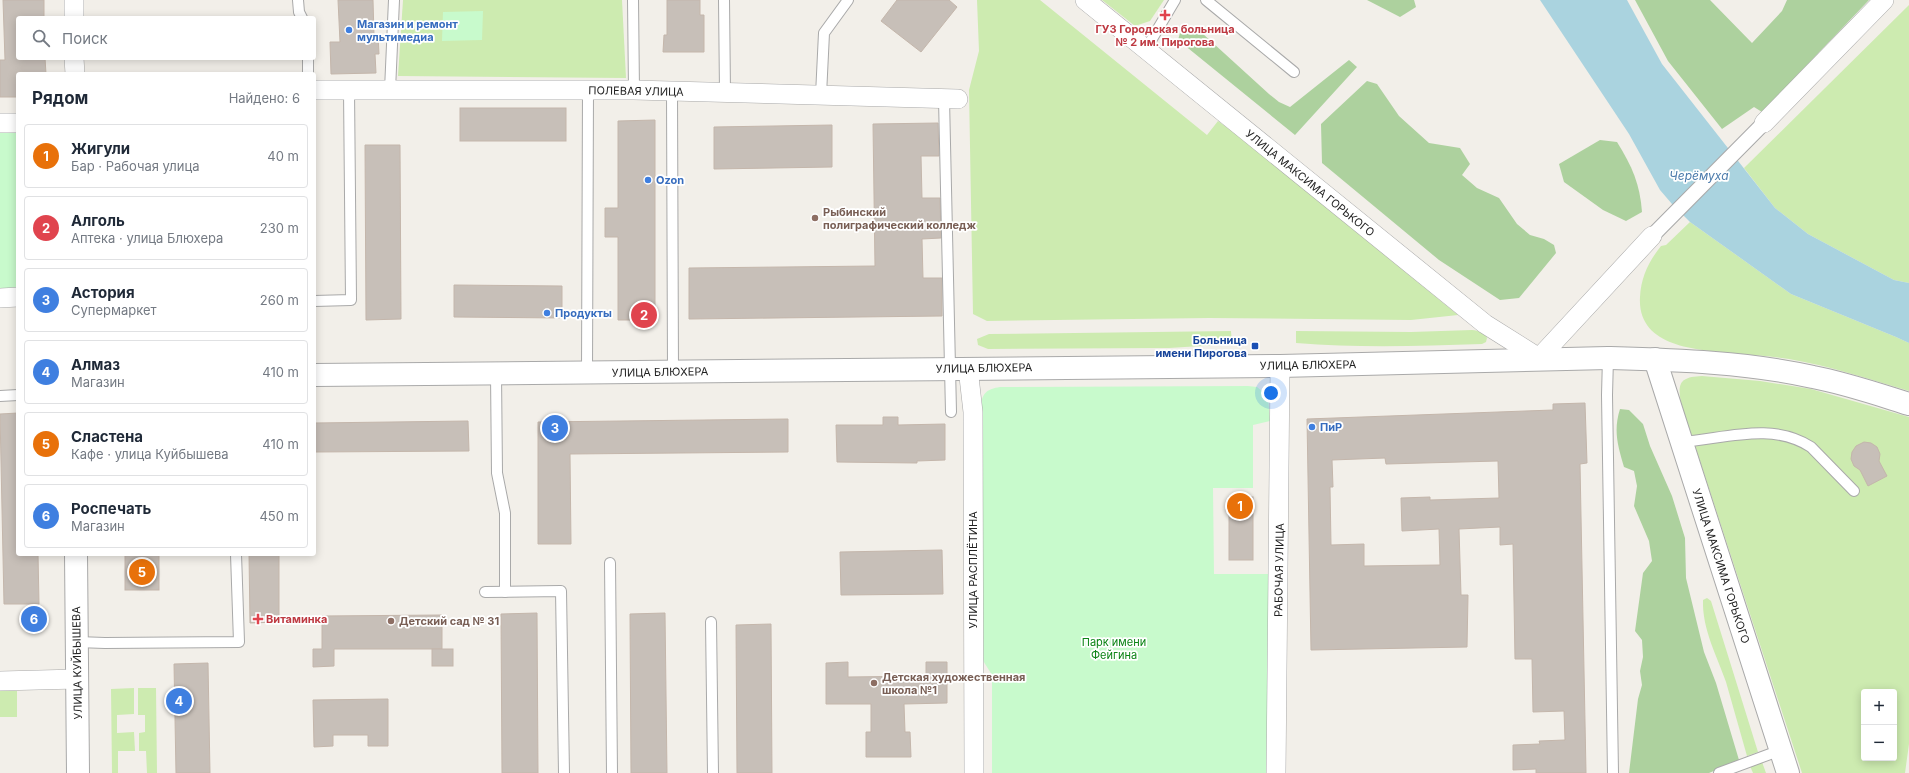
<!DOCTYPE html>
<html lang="ru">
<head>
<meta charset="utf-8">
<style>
	body { margin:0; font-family:Inter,sans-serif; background:#f2f2f3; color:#1f2937 }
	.controls { position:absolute; right:12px; bottom:12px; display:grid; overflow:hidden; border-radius:4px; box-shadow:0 2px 10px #0003 }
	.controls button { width:36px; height:36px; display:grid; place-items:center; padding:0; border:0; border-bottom:1px solid #e0e1e3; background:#fff; color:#1f2937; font:20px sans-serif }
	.you { position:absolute; left:1271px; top:393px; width:14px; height:14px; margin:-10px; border:3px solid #fff; border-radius:50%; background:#1a73e8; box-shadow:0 0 0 6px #1a73e833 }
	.badge { display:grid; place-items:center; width:26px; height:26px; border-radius:50%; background:#0b8043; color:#fff; font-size:13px; font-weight:700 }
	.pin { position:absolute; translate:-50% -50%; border:2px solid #fff; box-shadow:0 1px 4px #0006 }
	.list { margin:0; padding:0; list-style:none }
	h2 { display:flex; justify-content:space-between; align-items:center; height:52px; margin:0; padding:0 16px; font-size:17px }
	h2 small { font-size:13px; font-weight:400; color:#747a83 }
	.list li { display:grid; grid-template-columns:26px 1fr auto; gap:12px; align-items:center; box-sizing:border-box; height:64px; margin:0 8px 8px; padding:0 8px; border:1px solid #e0e1e3; border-radius:4px }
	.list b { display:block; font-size:15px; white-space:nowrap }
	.list p { margin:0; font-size:13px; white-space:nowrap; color:#747a83 }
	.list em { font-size:13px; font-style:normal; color:#747a83 }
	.icon { flex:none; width:22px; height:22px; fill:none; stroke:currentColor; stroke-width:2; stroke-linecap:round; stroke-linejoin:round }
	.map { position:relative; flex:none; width:1909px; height:773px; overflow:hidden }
	.search { position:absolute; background:#fff; box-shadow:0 2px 10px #0003; left:16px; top:16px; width:300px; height:44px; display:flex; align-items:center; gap:10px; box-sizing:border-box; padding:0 14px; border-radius:4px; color:#747a83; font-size:15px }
	.panel { position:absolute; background:#fff; box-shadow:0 2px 10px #0003; left:16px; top:72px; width:300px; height:484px; border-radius:4px }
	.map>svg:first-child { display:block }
</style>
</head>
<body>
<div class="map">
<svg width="1909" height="773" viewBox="0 0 1909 773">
	<rect width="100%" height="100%" fill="#f2efe9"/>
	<g fill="#cdebb0" fill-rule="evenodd">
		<polygon points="403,0 622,0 626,78 398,76"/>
		<polygon points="977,0 1040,0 1207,135 1218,121 1240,137 1458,315 1411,320 1209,318 987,321 973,314 969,90 979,51"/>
		<polygon points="1102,0 1164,0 1150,21 1135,26"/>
		<polygon points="1909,5 1909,283 1894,280 1808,234 1775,208 1744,168"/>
		<path d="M 1690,222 L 1791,294 L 1896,337 L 1909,343 L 1909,391 C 1869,379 1830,366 1789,359 C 1770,356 1751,355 1732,353 C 1696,350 1637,347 1640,297 C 1641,277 1649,261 1661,246 L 1666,245 Z"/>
		<path d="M 1472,330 C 1479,331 1484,331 1487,338 L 1486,342 L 1482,344 C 1420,346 1358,348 1296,343 L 1296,331 L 1411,332 Z"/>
		<polygon points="1231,331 1232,344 1169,348 988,349 978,345 977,339 989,334"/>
		<path d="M 1702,376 L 1760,381 L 1811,389 L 1909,417 L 1909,744 L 1905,773 L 1802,773 L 1681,403 C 1677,382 1681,377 1702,376 ZM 1864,692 L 1894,692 L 1894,758 L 1864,758 Z"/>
		<path d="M 1707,598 L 1711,601 L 1758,752 L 1747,756 C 1740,731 1733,707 1726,682 C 1717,656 1702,629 1703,600 Z"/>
		<polygon points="134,688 134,714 117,715 117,733 134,732 135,751 118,751 118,773 112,773 111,689"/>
		<polygon points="138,688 156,688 157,773 147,773 146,751 139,751 139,733 145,732 145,715 138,715"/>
		<rect x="0" y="691" width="17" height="26"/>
		<polygon points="1762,762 1766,773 1753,773 1750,766"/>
	</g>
	<g fill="#add19e">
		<polygon points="1367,0 1414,0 1416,7 1400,17"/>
		<polygon points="1635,0 1710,0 1752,43 1782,11 1787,0 1869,0 1762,112 1754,107 1722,129 1668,61"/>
		<polygon points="1190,29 1202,33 1269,94 1279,102 1290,107 1349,60 1357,67 1295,135 1178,40 1180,33"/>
		<polygon points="1367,81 1377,84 1399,116 1429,143 1460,148 1470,164 1462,175 1477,188 1499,198 1517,224 1530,235 1544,239 1554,245 1556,253 1519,298 1500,300 1439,260 1322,163 1321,124"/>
		<path d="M 1600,140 L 1617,142 C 1632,166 1640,184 1642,212 L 1626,221 L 1603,210 L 1564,182 L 1559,164 Z"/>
		<path d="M 1620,409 L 1629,410 L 1643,424 L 1650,446 L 1672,496 L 1685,538 L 1686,578 L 1704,652 L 1716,683 L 1739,760 L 1709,773 L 1629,773 L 1638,699 L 1642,685 L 1640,671 L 1643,657 L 1642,640 L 1635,631 L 1643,573 L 1652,561 L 1649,541 L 1634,506 L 1637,486 L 1634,471 L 1624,467 C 1618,446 1613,431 1620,409 Z"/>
	</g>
	<g fill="#c8facc">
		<polygon points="483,11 482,40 442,41 443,12"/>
		<polygon points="0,130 18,130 18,288 0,289"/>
		<path d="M 1248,386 L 1257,387 L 1268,396 L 1270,421 L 1253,425 L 1253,488 L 1213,488 L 1214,574 L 1270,574 L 1269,773 L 992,773 L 992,675 L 982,659 L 981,406 C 982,393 987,389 1000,387 Z"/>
	</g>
	<polygon fill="#aad3df" points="1540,0 1627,0 1662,64 1775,208 1808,234 1894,280 1909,283 1909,343 1896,337 1791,294 1690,222 1672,204 1660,190 1629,134"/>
	<g fill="#c7bfb8" stroke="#c4b6ab" fill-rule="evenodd">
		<polygon points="3,0 44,0 44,18 18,18 18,58 45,58 46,74 18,74 18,97 0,97 0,60 5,60"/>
		<polygon points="338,0 373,0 374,35 378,35 379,54 375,54 376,73 331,74 330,42 340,42"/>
		<polygon points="667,0 700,0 700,15 704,15 704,52 663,52 664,35 667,35"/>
		<polygon points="897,0 949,0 957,7 921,52 881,21"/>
		<rect x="460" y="108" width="106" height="33"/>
		<polygon points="655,120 655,320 653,320 653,325 634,325 634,320 618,320 618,237 605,237 605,208 618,208 618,121"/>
		<polygon points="938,123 939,156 921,156 922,198 940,198 941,238 922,239 923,278 942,278 942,316 689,319 689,268 875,266 873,124"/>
		<polygon points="832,125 832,167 714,169 714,127"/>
		<polygon points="365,145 400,145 401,319 366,320"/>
		<polygon points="454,285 562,286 562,318 454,317"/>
		<path d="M 1585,403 L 1587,463 L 1580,464 L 1586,773 L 1536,773 L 1536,769 L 1513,770 L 1513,745 L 1540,744 L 1539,741 L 1565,740 L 1564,711 L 1533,712 L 1532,659 L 1515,659 L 1513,544 L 1500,545 L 1500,527 L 1459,529 L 1461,595 L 1468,595 L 1467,647 L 1311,650 L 1307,419 L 1553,410 L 1553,404 ZM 1385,458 L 1386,464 L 1498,461 L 1499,498 L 1430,500 L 1430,497 L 1401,498 L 1402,531 L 1439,529 L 1440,565 L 1364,566 L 1364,544 L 1331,545 L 1330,487 L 1333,487 L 1332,460 Z"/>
		<polygon points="18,413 18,554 38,554 39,604 4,604 0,414"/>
		<polygon points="883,417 898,417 898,425 945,424 945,460 917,461 917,463 837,462 836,425 883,425"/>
		<polygon points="788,419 788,452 570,454 571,544 538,544 538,422"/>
		<polygon points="468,421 469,451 314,452 314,423"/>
		<polygon points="1864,442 1871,443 1877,447 1880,454 1879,461 1887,476 1868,486 1860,470 1854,466 1851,459 1852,452 1856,446"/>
		<rect x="1229" y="497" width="24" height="63"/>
		<polygon points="942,550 943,594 841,595 840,552"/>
		<rect x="125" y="554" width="34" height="36"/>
		<polygon points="249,554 279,554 279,622 250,623"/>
		<polygon points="537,613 538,773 502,773 501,614"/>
		<polygon points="665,613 667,773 631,773 630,614"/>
		<polygon points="442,615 442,649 334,649 334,666 313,667 313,649 322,649 322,616"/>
		<polygon points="771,624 772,773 737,773 736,625"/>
		<rect x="432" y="649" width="21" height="17"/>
		<polygon points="848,662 848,677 926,676 926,662 947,662 947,703 904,704 905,732 910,732 911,757 866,757 866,732 871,732 871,704 826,704 826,663"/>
		<polygon points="208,663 210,773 176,773 174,664"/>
		<polygon points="388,699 388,746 368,746 368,735 333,735 333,746 314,747 313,700"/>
	</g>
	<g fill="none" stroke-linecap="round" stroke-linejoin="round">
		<g stroke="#a9a9a9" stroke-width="12">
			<g id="service">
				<polyline points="298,0 299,12 302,18"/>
				<polyline points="633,0 634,90"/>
				<polyline points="724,0 725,92"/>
				<polyline points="1206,0 1294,72"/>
				<polyline points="1146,49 1175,0"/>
				<polyline points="308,58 308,74"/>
				<polyline points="390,90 394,0"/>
				<polyline points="672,91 673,372"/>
				<polyline points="821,95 824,33 848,0"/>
				<polyline points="944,99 951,412"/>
				<polyline points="314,301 351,300 349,90"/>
				<polyline points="1608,358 1607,395 1613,773"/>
				<polyline points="496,374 497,473 505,513 505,592"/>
				<polyline points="587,374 588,90"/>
				<polyline points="0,396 18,395"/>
				<path d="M 1681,442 C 1724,439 1771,421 1811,447 L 1854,491"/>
				<polyline points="610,563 612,773"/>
				<polyline points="485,592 561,591 564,773"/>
				<polyline points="711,622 713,773"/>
				<polyline points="77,642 105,643 239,642 236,554"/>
				<polyline points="1719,773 1781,750"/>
			</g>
		</g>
		<g stroke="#a9a9a9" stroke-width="16">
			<polyline id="pedestrian" points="1652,236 1764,123"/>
		</g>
		<g stroke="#a9a9a9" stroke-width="20">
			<g id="minor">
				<polyline points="74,0 74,18"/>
				<polyline points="1085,0 1485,324 1539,358 1652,236"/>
				<polyline points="74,58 75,74"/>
				<polyline points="314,90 634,90 958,99"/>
				<polyline points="0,123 18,123"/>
				<polyline points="1764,123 1884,0"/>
				<polyline points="0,298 18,297"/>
				<polyline points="968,368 973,412 974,773"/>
				<polyline points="0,681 77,679"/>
				<polyline points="1276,773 1280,366"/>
			</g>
		</g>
		<g stroke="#a9a9a9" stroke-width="24">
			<g id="tertiary">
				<polyline points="1655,359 1788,773"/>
				<path d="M 314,375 L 1280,366 L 1608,358 C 1675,360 1747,362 1813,377 C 1845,383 1877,394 1909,404"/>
				<polyline points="76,554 78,773"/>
			</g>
		</g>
		<use href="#service" stroke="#fff" stroke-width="10"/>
		<use href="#pedestrian" stroke="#fff" stroke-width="14"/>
		<use href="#minor" stroke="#fff" stroke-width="19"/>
		<use href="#tertiary" stroke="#fff" stroke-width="22"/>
	</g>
	<g fill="#e0444e" stroke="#fff" stroke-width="1.5">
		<path d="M1163 9h4v4h4v4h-4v4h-4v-4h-4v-4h4z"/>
		<path d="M256 613h4v4h4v4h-4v4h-4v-4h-4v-4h4z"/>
	</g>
	<g fill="#3f7fe0" stroke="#fff" stroke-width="1.5">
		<circle cx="349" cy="30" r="4"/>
		<circle cx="648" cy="180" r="4"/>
		<circle cx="547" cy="313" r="4"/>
		<circle cx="1312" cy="427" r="4"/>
	</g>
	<g fill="#8d6e63" stroke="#fff" stroke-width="1.5">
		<circle cx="815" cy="218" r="4"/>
		<circle cx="391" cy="621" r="4"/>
		<circle cx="874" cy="683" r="4"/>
	</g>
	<rect fill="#1a4fb4" stroke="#fff" stroke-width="1.5" x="1251" y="342" width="8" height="8" rx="2"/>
	<g text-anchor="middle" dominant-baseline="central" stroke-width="3.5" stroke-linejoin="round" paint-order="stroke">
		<g font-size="11" font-weight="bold" fill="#366cbe" stroke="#fff" text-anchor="start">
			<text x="357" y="24">Магазин и ремонт<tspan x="357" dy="13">мультимедиа</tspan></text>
			<text x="656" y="180">Ozon</text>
			<text x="555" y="313">Продукты</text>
			<text x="1320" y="427">ПиР</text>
		</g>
		<g font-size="11" font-weight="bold" fill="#be3a42" stroke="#fff">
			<text x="1165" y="29">ГУЗ Городская больница<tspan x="1165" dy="13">№ 2 им. Пирогова</tspan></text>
			<text x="266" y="619" text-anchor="start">Витаминка</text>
		</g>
		<g font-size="11" fill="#222" stroke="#fff">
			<text transform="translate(636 91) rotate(1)">ПОЛЕВАЯ УЛИЦА</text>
			<text transform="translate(1310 183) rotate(39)">УЛИЦА МАКСИМА ГОРЬКОГО</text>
			<text transform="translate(1308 365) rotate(-1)">УЛИЦА БЛЮХЕРА</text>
			<text transform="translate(984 368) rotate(-1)">УЛИЦА БЛЮХЕРА</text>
			<text transform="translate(660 372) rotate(-1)">УЛИЦА БЛЮХЕРА</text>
			<text transform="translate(1721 566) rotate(72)">УЛИЦА МАКСИМА ГОРЬКОГО</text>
			<text transform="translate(973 570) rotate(-90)">УЛИЦА РАСПЛЁТИНА</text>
			<text transform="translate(1279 570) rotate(-89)">РАБОЧАЯ УЛИЦА</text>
			<text transform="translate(77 663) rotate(-91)">УЛИЦА КУЙБЫШЕВА</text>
		</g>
		<g font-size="11" font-weight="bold" fill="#785e54" stroke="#fff" text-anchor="start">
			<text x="823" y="212">Рыбинский<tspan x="823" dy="13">полиграфический колледж</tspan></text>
			<text x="399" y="621">Детский сад № 31</text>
			<text x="882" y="677">Детская художественная<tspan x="882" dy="13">школа №1</tspan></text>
		</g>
		<g font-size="11" font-weight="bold" fill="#164399" stroke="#fff" text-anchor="end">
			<text x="1247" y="340">Больница<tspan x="1247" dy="13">имени Пирогова</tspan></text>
		</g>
		<g font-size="11" fill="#0c8416" stroke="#fff">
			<text x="1114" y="642">Парк имени<tspan x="1114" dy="13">Фейгина</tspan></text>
		</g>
		<g font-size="12" font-style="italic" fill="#4a7aab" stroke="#fff">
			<text x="1699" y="175">Черёмуха</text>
		</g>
	</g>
</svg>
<div class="controls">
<button>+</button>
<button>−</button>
</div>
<div class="you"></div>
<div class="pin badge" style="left:1240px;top:506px;background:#e8710a">1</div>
<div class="pin badge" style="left:644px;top:315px;background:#e0444e">2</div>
<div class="pin badge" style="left:555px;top:428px;background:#3f7fe0">3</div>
<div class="pin badge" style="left:179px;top:701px;background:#3f7fe0">4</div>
<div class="pin badge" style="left:142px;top:572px;background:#e8710a">5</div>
<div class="pin badge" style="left:34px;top:619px;background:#3f7fe0">6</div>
<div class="search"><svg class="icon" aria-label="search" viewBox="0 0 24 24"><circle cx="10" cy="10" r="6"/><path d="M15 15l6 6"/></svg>Поиск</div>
<section class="panel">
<h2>Рядом<small>Найдено: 6</small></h2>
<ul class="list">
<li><span class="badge" style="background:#e8710a">1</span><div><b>Жигули</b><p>Бар · Рабочая улица</p></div><em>40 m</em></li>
<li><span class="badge" style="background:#e0444e">2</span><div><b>Алголь</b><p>Аптека · улица Блюхера</p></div><em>230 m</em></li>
<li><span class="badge" style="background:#3f7fe0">3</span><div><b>Астория</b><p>Супермаркет</p></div><em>260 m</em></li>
<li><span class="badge" style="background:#3f7fe0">4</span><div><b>Алмаз</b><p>Магазин</p></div><em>410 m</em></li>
<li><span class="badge" style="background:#e8710a">5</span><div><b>Сластена</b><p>Кафе · улица Куйбышева</p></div><em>410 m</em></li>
<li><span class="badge" style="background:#3f7fe0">6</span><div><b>Роспечать</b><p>Магазин</p></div><em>450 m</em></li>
</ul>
</section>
</div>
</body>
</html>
